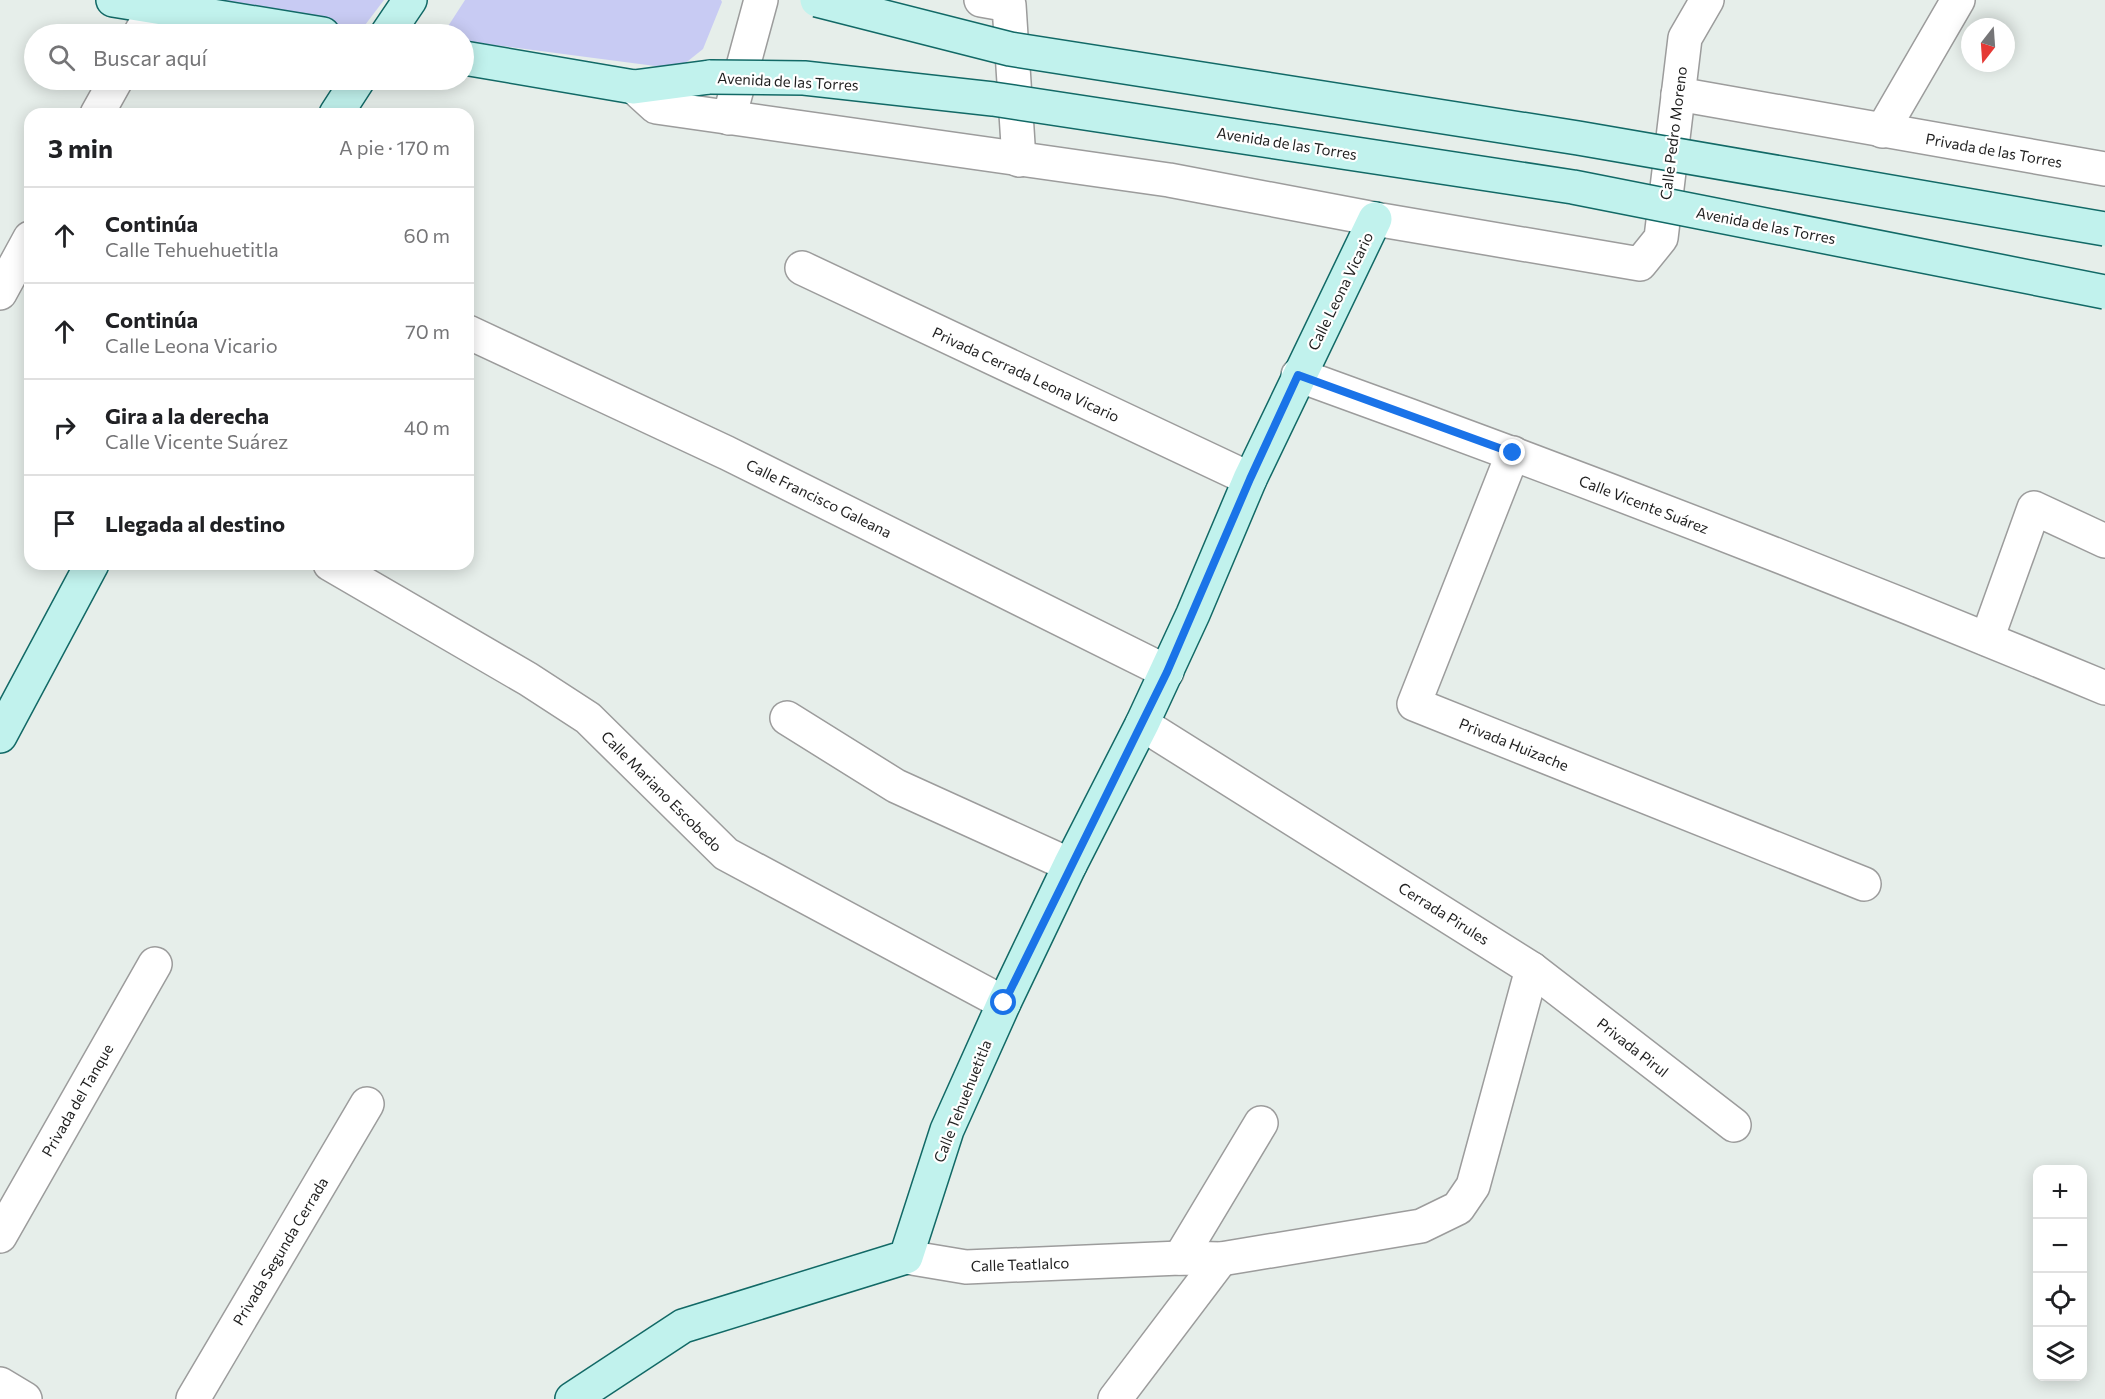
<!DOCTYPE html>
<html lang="es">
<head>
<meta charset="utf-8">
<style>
	body { margin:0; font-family:Commissioner,sans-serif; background:#f6f6f6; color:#202124 }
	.controls { position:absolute; right:18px; bottom:18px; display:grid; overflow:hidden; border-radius:12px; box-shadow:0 3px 15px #0003 }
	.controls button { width:54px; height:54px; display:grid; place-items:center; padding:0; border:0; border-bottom:2px solid #e0e0e0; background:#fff; color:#202124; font:30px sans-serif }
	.compass { position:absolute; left:1961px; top:18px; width:54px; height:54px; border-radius:50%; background:#fff; box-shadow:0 3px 15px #0003; rotate:197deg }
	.stop { position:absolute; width:18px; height:18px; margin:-14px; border:4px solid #1a73e8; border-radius:50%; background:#fff }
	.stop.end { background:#1a73e8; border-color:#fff; box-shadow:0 2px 6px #0008 }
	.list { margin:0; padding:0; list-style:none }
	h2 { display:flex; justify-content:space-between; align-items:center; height:78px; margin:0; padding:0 24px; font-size:26px }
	h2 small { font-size:20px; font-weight:400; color:#757577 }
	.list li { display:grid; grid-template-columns:39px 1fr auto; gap:18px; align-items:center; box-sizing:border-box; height:96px; padding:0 24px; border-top:2px solid #e0e0e0 }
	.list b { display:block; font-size:22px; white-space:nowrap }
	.list p { margin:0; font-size:20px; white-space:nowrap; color:#757577 }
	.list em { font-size:20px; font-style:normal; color:#757577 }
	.icon { flex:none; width:33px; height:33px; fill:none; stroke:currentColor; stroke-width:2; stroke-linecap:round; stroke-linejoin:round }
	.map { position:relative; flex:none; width:2105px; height:1399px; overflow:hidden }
	.search { position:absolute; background:#fff; box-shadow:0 3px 15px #0003; left:24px; top:24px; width:450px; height:66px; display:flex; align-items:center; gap:15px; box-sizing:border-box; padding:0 21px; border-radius:33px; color:#757577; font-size:22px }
	.panel { position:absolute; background:#fff; box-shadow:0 3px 15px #0003; left:24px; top:108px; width:450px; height:462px; border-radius:18px }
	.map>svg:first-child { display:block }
</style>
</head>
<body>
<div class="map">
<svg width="2105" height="1399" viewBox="0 0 2105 1399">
	<rect width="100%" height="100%" fill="#e6eeea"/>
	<g fill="#c8cbf3">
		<polygon points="175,0 384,0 362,29"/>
		<polygon points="465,0 721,0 722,2 703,49 678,69 464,41 464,34 443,34"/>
	</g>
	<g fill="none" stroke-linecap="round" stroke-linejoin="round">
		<g stroke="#9c9c9c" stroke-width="36">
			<g id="street">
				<polyline points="981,0 1009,5 1019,160"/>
				<polyline points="140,34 155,7"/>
				<polyline points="634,87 656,107 1169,180 1375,219 1640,264 1661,238 1685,38 1707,0"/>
				<polyline points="1678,94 2105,169"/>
				<polyline points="97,114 116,80"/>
				<polyline points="729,118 761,0"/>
				<polyline points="1882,131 1958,0"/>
				<polyline points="802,268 1250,479"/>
				<polyline points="0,293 30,238"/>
				<polyline points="468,332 727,453 1167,672"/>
				<path d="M 1298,375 C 1570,473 1839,577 2105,688"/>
				<polyline points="1513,453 1414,704 1864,884"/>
				<polyline points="330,564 528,679 588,718 726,854 1004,1003"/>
				<polyline points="1987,639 2034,508 2105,541"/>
				<polyline points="787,718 896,786 1070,865"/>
				<polyline points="1142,724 1532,969 1734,1125"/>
				<polyline points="0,1236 155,964"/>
				<polyline points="906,1257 966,1267 1180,1258 1221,1259 1421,1226 1458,1208 1473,1186 1532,969"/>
				<polyline points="1180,1258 1261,1123"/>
				<polyline points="0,1384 25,1399"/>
				<polyline points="193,1399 367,1104"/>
				<polyline points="1115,1399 1221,1259"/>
			</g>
		</g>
		<g stroke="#126966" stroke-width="36">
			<g id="secondary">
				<polyline points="113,0 323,34"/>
				<polyline points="387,34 410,0"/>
				<polyline points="464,58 634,87 710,77"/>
				<polyline points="336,114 358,80"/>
				<polyline points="0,736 92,564"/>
				<polyline points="572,1399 683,1326 906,1257 947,1130 1004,1003 1070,865 1142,724 1193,614 1250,479 1375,219"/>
			</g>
		</g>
		<use href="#street" stroke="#fff" stroke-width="33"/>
		<use href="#secondary" stroke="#c1f2ed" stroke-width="33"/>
		<g stroke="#126966" stroke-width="36" stroke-linecap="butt">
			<g id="secondary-bridge">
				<polyline points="817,0 1010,49 1578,138 2105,229"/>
				<polyline points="710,77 804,78 993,99 1573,187 2105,292"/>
			</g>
		</g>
		<use href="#secondary-bridge" stroke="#c1f2ed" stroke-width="33"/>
	</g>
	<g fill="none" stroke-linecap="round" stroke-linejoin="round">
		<polyline stroke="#1a73e8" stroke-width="8" points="1004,1003 1167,672 1250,479 1298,375 1513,453"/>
	</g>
	<g text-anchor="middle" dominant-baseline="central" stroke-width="4.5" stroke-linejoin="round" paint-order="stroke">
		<g font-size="15" fill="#1f1f1f" stroke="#fff">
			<text transform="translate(788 81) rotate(3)">Avenida de las Torres</text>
			<text transform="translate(1673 133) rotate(-83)">Calle Pedro Moreno</text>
			<text transform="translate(1287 143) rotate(9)">Avenida de las Torres</text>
			<text transform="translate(1994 150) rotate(10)">Privada de las Torres</text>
			<text transform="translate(1766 225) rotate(11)">Avenida de las Torres</text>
			<text transform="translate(1340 291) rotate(-64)">Calle Leona Vicario</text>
			<text transform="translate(1026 374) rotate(25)">Privada Cerrada Leona Vicario</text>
			<text transform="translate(819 498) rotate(26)">Calle Francisco Galeana</text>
			<text transform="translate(1644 504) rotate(21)">Calle Vicente Suárez</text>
			<text transform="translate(1514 744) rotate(22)">Privada Huizache</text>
			<text transform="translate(662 791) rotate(45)">Calle Mariano Escobedo</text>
			<text transform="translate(1444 913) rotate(32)">Cerrada Pirules</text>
			<text transform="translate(1633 1047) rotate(38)">Privada Pirul</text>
			<text transform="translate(77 1100) rotate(-60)">Privada del Tanque</text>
			<text transform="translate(962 1101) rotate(-68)">Calle Tehuehuetitla</text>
			<text transform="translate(280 1251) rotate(-59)">Privada Segunda Cerrada</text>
			<text transform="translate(1020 1264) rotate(-2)">Calle Teatlalco</text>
		</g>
	</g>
</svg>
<div class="controls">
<button>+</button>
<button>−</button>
<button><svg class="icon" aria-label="locate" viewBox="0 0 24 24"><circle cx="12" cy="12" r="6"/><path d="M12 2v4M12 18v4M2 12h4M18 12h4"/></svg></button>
<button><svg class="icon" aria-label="layers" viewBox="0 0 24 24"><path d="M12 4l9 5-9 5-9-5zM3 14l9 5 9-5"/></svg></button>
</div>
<svg class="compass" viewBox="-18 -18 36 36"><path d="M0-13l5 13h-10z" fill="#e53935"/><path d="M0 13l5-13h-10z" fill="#757577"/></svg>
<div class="stop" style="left:1004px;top:1003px"></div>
<div class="stop end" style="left:1513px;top:453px"></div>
<div class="search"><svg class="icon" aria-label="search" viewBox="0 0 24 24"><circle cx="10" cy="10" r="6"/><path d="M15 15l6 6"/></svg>Buscar aquí</div>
<section class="panel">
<h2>3 min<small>A pie · 170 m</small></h2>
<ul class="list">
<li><svg class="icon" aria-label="ahead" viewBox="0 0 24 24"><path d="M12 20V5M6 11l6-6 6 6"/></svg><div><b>Continúa</b><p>Calle Tehuehuetitla</p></div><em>60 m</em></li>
<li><svg class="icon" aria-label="ahead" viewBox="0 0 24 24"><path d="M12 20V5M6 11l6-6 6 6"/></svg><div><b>Continúa</b><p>Calle Leona Vicario</p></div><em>70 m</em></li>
<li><svg class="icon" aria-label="right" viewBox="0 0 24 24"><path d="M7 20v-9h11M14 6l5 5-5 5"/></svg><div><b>Gira a la derecha</b><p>Calle Vicente Suárez</p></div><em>40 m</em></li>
<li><svg class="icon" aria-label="arrive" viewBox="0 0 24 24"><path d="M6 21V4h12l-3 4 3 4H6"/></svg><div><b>Llegada al destino</b></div></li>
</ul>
</section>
</div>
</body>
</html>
